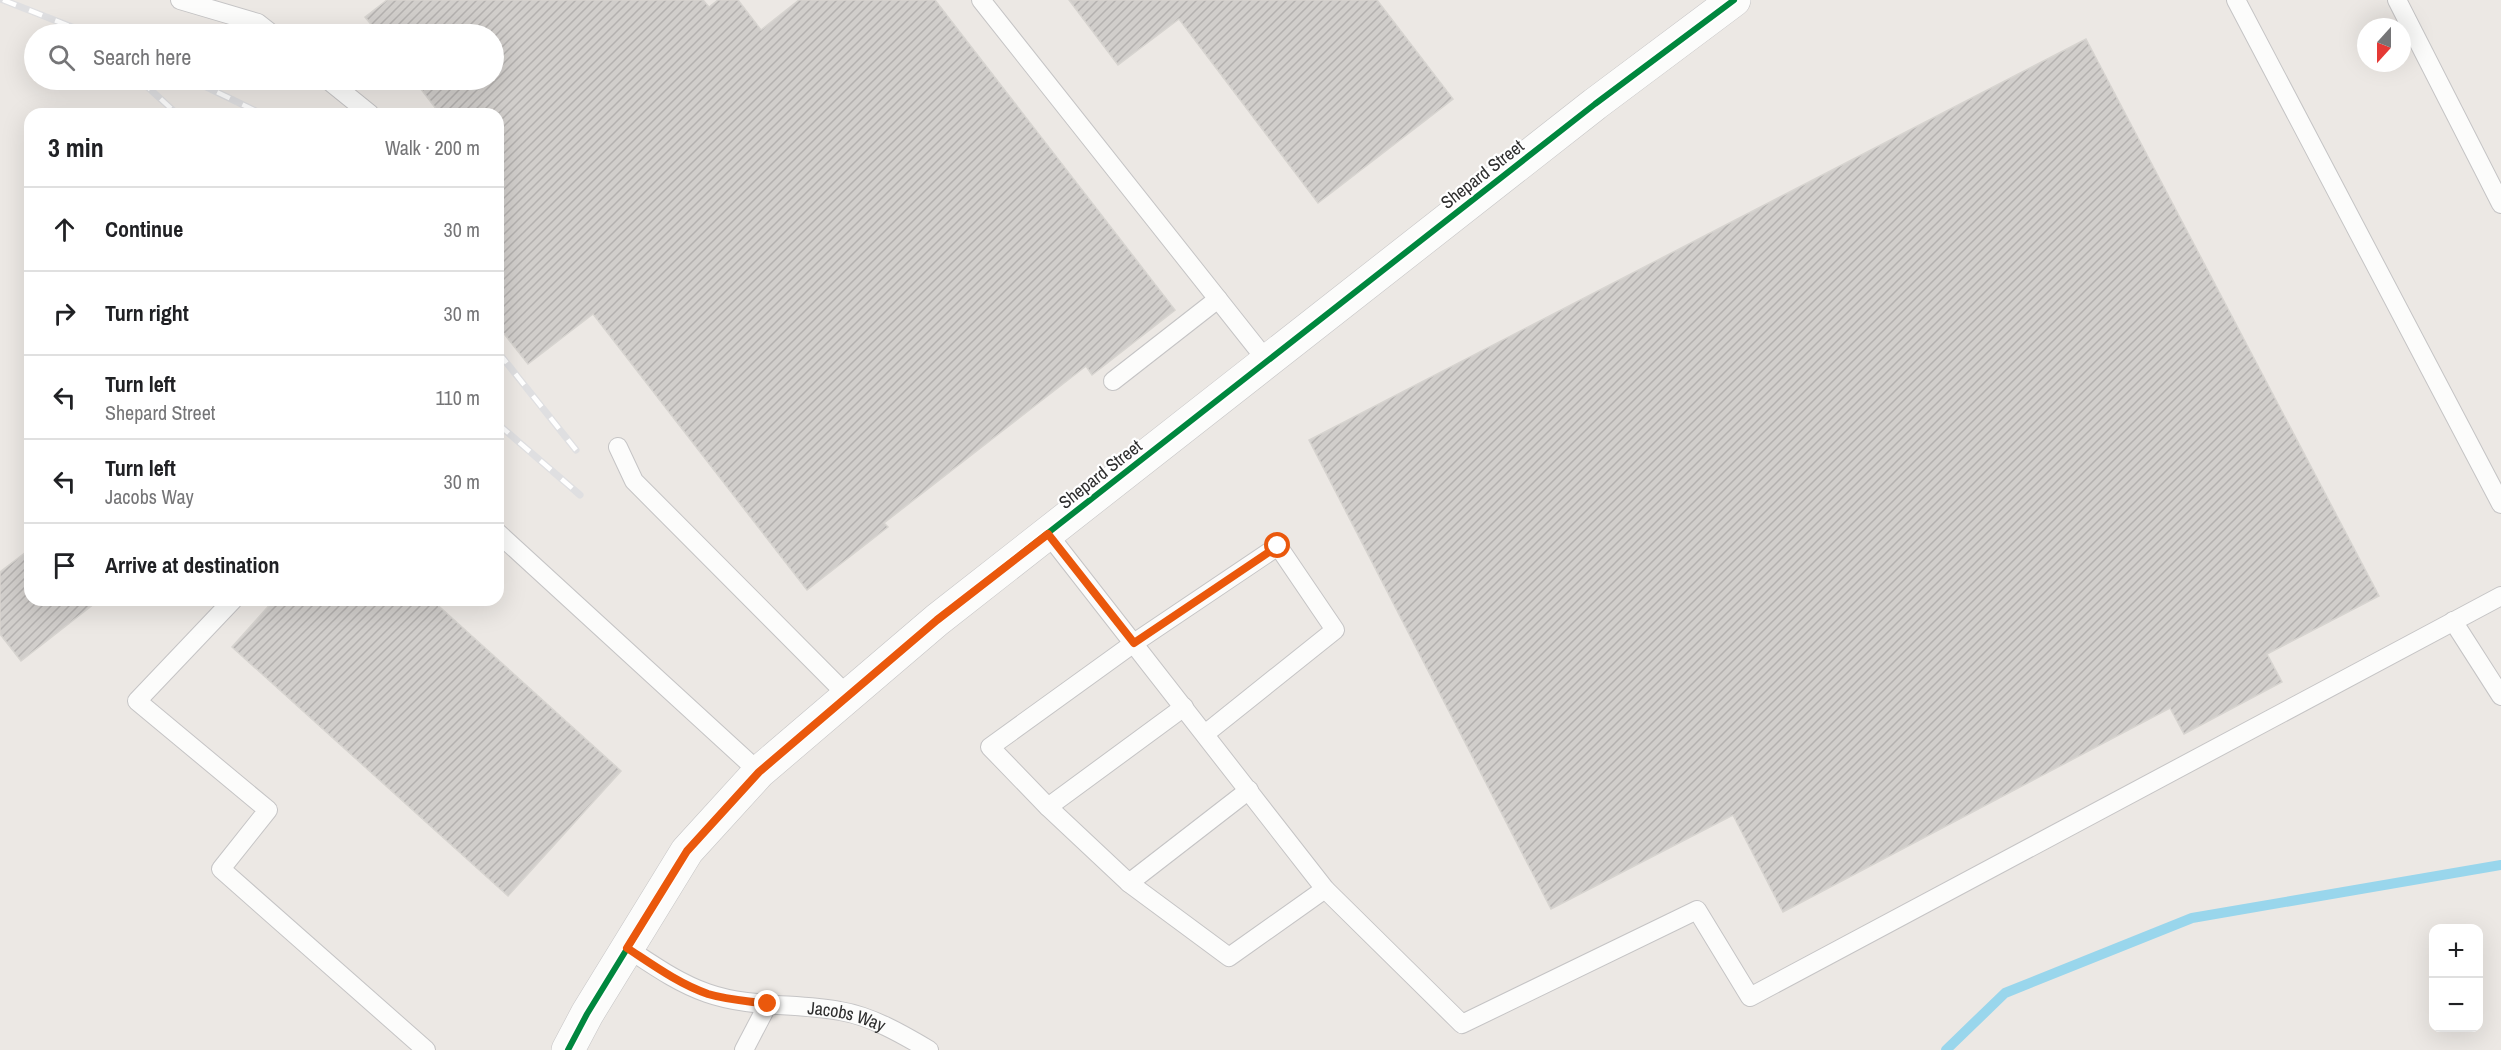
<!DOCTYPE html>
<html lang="en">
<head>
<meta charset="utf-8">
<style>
	body { margin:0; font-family:"Archivo Narrow",sans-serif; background:#f6f6f6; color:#202124 }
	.controls { position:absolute; right:18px; bottom:18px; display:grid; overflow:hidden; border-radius:12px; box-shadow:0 6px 24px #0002 }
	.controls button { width:54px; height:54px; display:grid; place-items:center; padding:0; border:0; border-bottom:2px solid #e0e0e0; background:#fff; color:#202124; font:30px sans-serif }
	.compass { position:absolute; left:2357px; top:18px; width:54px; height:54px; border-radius:50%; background:#fff; box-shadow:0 6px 24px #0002; rotate:201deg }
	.stop { position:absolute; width:18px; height:18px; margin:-14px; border:4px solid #ea580c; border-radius:50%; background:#fff }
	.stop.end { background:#ea580c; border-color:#fff; box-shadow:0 2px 6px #0008 }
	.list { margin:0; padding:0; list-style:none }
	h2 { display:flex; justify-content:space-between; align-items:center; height:78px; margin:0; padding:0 24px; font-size:26px }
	h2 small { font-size:20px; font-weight:400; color:#757577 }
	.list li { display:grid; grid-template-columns:39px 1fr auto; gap:18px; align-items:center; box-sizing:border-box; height:84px; padding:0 24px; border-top:2px solid #e0e0e0 }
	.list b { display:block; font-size:22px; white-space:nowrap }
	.list p { margin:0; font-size:20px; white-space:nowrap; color:#757577 }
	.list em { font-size:20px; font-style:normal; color:#757577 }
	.icon { flex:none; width:33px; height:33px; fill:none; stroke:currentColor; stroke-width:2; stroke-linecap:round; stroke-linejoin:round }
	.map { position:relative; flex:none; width:2501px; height:1050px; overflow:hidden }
	.search { position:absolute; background:#fff; box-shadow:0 6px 24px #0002; left:24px; top:24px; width:480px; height:66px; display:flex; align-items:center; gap:15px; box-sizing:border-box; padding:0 21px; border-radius:33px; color:#757577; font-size:22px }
	.panel { position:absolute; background:#fff; box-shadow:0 6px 24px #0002; left:24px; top:108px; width:480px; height:498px; border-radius:18px }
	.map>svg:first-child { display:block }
</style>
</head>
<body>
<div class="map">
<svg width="2501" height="1050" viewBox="0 0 2501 1050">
	<defs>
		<pattern id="building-hatch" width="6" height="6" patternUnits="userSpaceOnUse" patternTransform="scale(1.5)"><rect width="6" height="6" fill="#d1cecb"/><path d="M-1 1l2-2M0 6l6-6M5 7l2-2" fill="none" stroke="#b4b1af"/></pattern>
	</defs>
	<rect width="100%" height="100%" fill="#ece8e4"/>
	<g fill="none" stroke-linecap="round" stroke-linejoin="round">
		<polyline stroke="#99d6ec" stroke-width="10" points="1946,1050 2005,993 2192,918 2501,865"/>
	</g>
	<g fill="url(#building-hatch)" stroke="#d7d4d0" stroke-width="1.5">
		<polygon points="387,0 703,0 709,7 718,0 738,0 761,30 799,0 935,0 1175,310 1092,375 1086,366 884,523 888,527 807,590 593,314 528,364 498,326 498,114 440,114 414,80 494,80 494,34 379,34 365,17"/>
		<polygon points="1069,0 1377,0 1453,99 1318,203 1179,19 1118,65"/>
		<polygon points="2086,39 2379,596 2267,654 2282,682 2184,734 2170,708 1783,912 1733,815 1551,909 1309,440"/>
		<polygon points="30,549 30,600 99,600 21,661 0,634 0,572"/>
		<polygon points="274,600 432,600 621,771 508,896 232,647"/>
	</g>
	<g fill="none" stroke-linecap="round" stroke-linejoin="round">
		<g stroke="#c5c4c5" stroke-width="20">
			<g id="lane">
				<polyline points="180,0 258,23 272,34"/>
				<polyline points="981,0 1267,361"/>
				<polyline points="2236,0 2501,504"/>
				<polyline points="2397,0 2501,204"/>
				<polyline points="328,80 370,114"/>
				<polyline points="1113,381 1218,299"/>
				<polyline points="618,447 634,481 848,696"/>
				<polyline points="498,533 759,772"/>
				<polyline points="1048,534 1325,889 1462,1024 1697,910 1750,997 2501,596"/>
				<polyline points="233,600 137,701 268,810 221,869 426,1050"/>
				<polyline points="2453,621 2501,696"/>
				<polyline points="1184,707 1048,807 990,747 1134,643 1278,546 1335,630 1205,734"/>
				<polyline points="1048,807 1129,883 1249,790"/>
				<polyline points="1129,883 1229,957 1325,889"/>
				<path id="s1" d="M 627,948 C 653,965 678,983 707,993 C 749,1008 797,1003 840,1011 C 871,1016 902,1034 929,1050"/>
				<polyline points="744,1050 768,1004"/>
			</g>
		</g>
		<g stroke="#c5c4c5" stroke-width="34">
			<polyline id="street" points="568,1050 587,1014 687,851 759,772 937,620 1595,104 1734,0"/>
		</g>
		<use href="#lane" stroke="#fcfcfb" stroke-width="18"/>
		<use href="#street" stroke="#fcfcfb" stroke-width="33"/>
		<g stroke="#dfdfe1" stroke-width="7">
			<g id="rail">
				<polyline points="3,0 90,34"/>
				<polyline points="140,80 177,114"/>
				<polyline points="192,80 262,114"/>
				<polyline points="498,352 576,450"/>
				<polyline points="498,424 580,495"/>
			</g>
		</g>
		<use href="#rail" stroke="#fff" stroke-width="4.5" stroke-dasharray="14" stroke-linecap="butt"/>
		<g stroke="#fff" stroke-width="10">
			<polyline id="cycleway" points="568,1050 587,1014 687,851 759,772 937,620 1595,104 1734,0"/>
		</g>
		<use href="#cycleway" stroke="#00873e" stroke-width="6"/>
	</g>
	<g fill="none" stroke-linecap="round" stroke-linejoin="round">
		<path stroke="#ea580c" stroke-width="8" d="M 768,1004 C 748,1001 728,1000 708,994 C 679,984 653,965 627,948 L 687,851 L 759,772 L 937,620 L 1048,534 L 1134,643 L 1278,546"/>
	</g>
	<g text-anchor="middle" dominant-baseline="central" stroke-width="4.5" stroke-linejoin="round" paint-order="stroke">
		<g font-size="18" fill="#2e2e2e" stroke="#fff">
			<text transform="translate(1482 174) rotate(-38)">Shepard Street</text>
			<text transform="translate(1100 474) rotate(-38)">Shepard Street</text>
			<text stroke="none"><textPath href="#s1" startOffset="234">Jacobs Way</textPath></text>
		</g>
	</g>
</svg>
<div class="controls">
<button>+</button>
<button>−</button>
</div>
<svg class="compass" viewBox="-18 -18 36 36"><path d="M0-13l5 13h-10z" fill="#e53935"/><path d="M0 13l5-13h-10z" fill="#757577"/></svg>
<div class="stop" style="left:1278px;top:546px"></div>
<div class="stop end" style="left:768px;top:1004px"></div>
<div class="search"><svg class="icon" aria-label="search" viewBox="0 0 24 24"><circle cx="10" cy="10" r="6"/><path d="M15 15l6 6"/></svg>Search here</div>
<section class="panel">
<h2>3 min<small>Walk · 200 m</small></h2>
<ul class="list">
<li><svg class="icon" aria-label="ahead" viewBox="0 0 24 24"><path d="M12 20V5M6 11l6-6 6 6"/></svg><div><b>Continue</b></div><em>30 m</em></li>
<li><svg class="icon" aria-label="right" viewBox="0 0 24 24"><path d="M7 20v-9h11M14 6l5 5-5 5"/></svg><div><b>Turn right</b></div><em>30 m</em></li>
<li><svg class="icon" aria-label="left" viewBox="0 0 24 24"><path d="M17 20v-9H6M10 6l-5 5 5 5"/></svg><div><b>Turn left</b><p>Shepard Street</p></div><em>110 m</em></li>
<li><svg class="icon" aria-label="left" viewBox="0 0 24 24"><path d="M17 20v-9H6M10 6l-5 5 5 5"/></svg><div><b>Turn left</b><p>Jacobs Way</p></div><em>30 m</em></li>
<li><svg class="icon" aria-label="arrive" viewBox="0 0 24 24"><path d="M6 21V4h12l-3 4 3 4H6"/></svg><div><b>Arrive at destination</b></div></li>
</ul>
</section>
</div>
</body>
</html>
